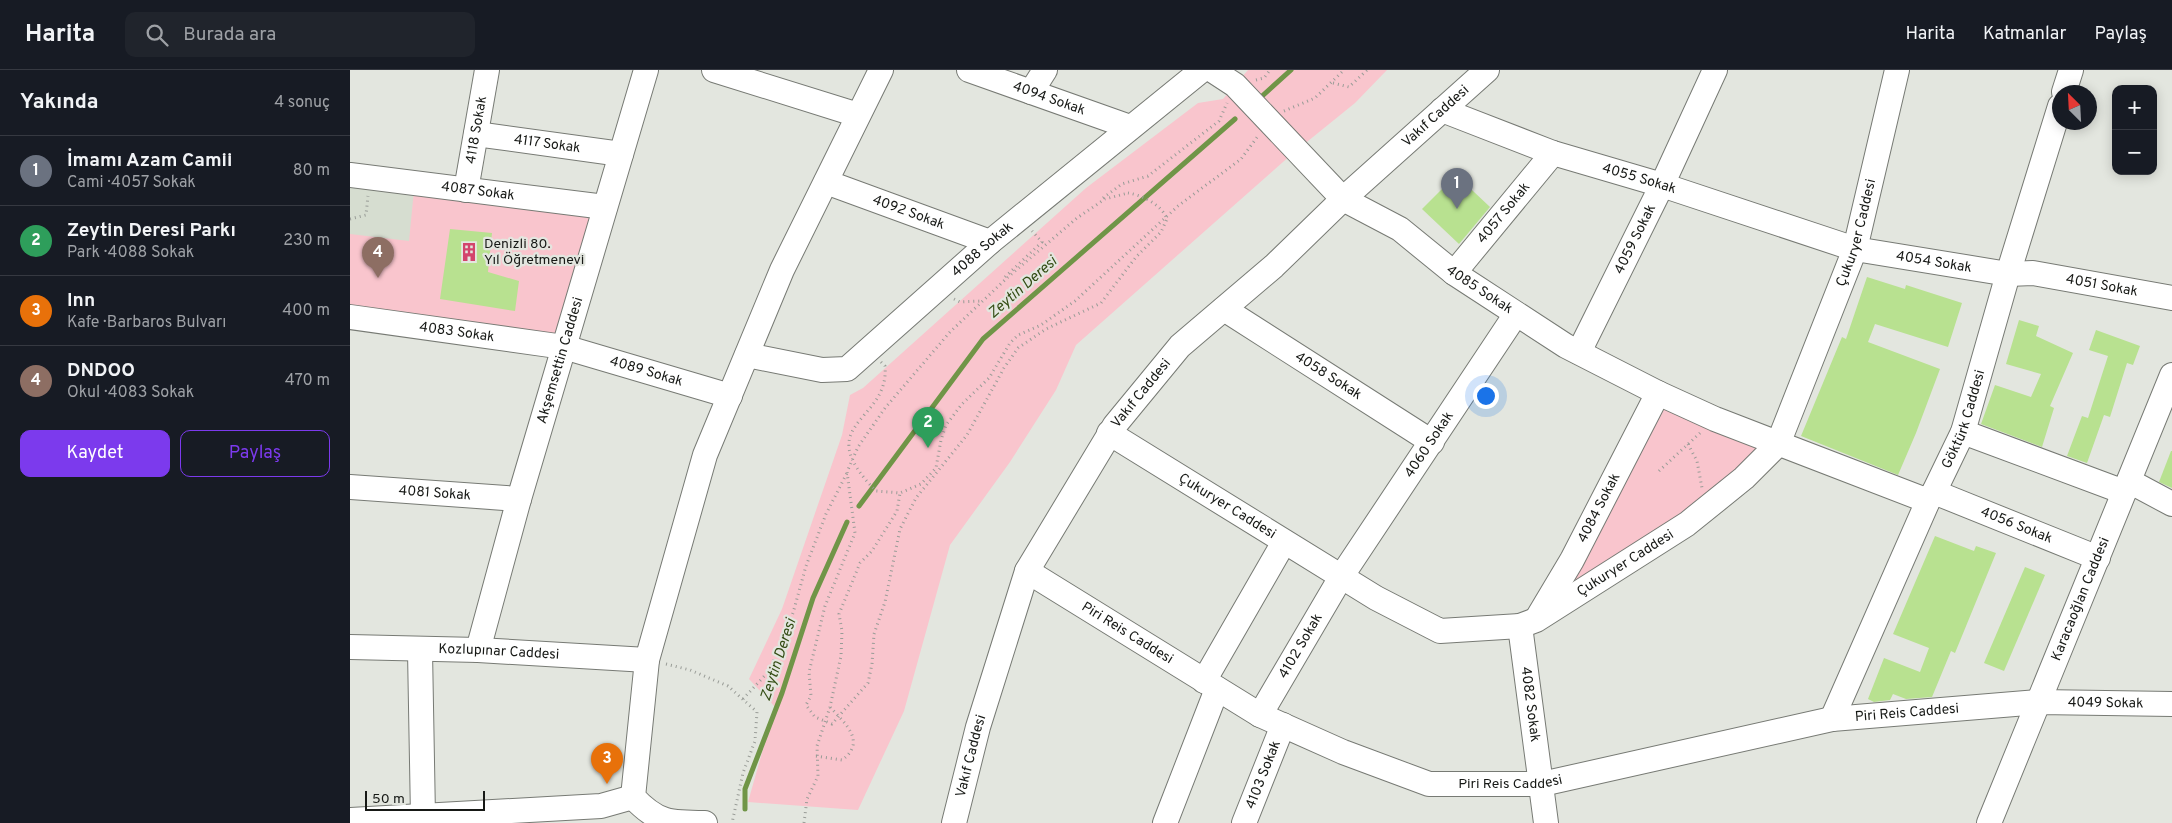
<!DOCTYPE html>
<html lang="tr">
<head>
<meta charset="utf-8">
<style>
	body { margin:0; font-family:Overpass,sans-serif; background:#20242c; color:#f1f3f6 }
	.controls { position:absolute; right:15px; top:15px; display:grid; overflow:hidden; border-radius:10px; box-shadow:0 2px 12px #0003 }
	.controls button { width:45px; height:45px; display:grid; place-items:center; padding:0; border:0; border-bottom:1px solid #363941; background:#171b24; color:#f1f3f6; font:25px sans-serif }
	.compass { position:absolute; left:1702px; top:15px; width:45px; height:45px; border-radius:50%; background:#171b24; box-shadow:0 2px 12px #0003; rotate:336deg }
	.scale { position:absolute; left:15px; bottom:12px; width:120px; box-sizing:border-box; padding-left:5px; border:2px solid #171916; border-top:0; font-size:14px; line-height:18px; white-space:nowrap; color:#171916; -webkit-text-stroke:4px #e3e6df; paint-order:stroke }
	.you { position:absolute; left:1135px; top:325px; width:18px; height:18px; margin:-12px; border:4px solid #fff; border-radius:50%; background:#1a73e8; box-shadow:0 0 0 8px #1a73e833 }
	.badge { display:grid; place-items:center; width:32px; height:32px; border-radius:50%; background:#7c3aed; color:#fff; font-size:16px; font-weight:700 }
	.pin { position:absolute; translate:-50% -41px; filter:drop-shadow(0 1px 2px #0008) }
	.pin::after { content:''; position:absolute; top:26px; width:18px; height:15px; background:inherit; clip-path:polygon(0 0,100% 0,50% 100%) }
	.list { margin:0; padding:0; list-style:none }
	h2 { display:flex; justify-content:space-between; align-items:center; height:65px; margin:0; padding:0 20px; font-size:21px }
	h2 small { font-size:16px; font-weight:400; color:#9ea1a6 }
	.list li { display:grid; grid-template-columns:32px 1fr auto; gap:15px; align-items:center; box-sizing:border-box; height:70px; padding:0 20px; border-top:1px solid #363941 }
	.list b { display:block; font-size:19px; white-space:nowrap }
	.list p { margin:0; font-size:16px; white-space:nowrap; color:#9ea1a6 }
	.list em { font-size:16px; font-style:normal; color:#9ea1a6 }
	.actions { display:flex; gap:10px; padding:15px 20px }
	.actions a { flex:1; padding:11px 0; border:1px solid #7c3aed; border-radius:10px; text-align:center; font-size:18px; color:#7c3aed }
	.actions .main { background:#7c3aed; color:#fff }
	.icon { flex:none; width:28px; height:28px; fill:none; stroke:currentColor; stroke-width:2; stroke-linecap:round; stroke-linejoin:round }
	.map { position:relative; flex:none; width:1822px; height:753px; overflow:hidden }
	header { display:flex; align-items:center; gap:30px; box-sizing:border-box; height:70px; padding:0 25px; background:#171b24; border-bottom:1px solid #363941 }
	header strong { font-size:24px }
	nav { display:flex; gap:28px; margin-inline-start:auto; font-size:18px }
	.search { width:350px; height:45px; background:#20242c; display:flex; align-items:center; gap:12px; box-sizing:border-box; padding:0 18px; border-radius:10px; color:#9ea1a6; font-size:19px }
	main { display:flex }
	aside { flex:1; background:#171b24 }
	.map>svg:first-child { display:block }
</style>
</head>
<body>
<header>
<strong>Harita</strong>
<div class="search"><svg class="icon" aria-label="search" viewBox="0 0 24 24"><circle cx="10" cy="10" r="6"/><path d="M15 15l6 6"/></svg>Burada ara</div>
<nav><a>Harita</a><a>Katmanlar</a><a>Paylaş</a></nav>
</header>
<main>
<aside>
<h2>Yakında<small>4 sonuç</small></h2>
<ul class="list">
<li><span class="badge" style="background:#6b7280">1</span><div><b>İmamı Azam Camii</b><p>Cami · 4057 Sokak</p></div><em>80 m</em></li>
<li><span class="badge" style="background:#2e9e5b">2</span><div><b>Zeytin Deresi Parkı</b><p>Park · 4088 Sokak</p></div><em>230 m</em></li>
<li><span class="badge" style="background:#e8710a">3</span><div><b>Inn</b><p>Kafe · Barbaros Bulvarı</p></div><em>400 m</em></li>
<li><span class="badge" style="background:#8d6e63">4</span><div><b>DNDOO</b><p>Okul · 4083 Sokak</p></div><em>470 m</em></li>
</ul>
<div class="actions"><a class="main">Kaydet</a><a>Paylaş</a></div>
</aside>
<div class="map">
<svg width="1822" height="753" viewBox="0 0 1822 753">
	<rect width="100%" height="100%" fill="#e3e6df"/>
	<polygon fill="#d6ddd0" points="0,105 65,113 52,252 0,246"/>
	<g fill="#f9c5cd">
		<polygon points="898,0 1037,0 1005,33 942,84 726,275 706,320 660,392 600,475 554,641 508,740 398,732 425,637 399,609 432,539 492,365 500,325 513,318 736,118 848,33 873,29"/>
		<polygon points="64,120 245,143 212,271 0,246 0,164 59,171"/>
		<polygon points="1312,330 1414,378 1309,464 1204,529"/>
	</g>
	<g fill="none" stroke-linecap="round" stroke-linejoin="round">
		<g stroke="#709547" stroke-width="5">
			<polyline points="910,28 941,0"/>
			<polyline points="509,436 633,269 885,49"/>
			<polyline points="395,739 395,719 432,623 463,528 497,452"/>
		</g>
	</g>
	<g fill="#b8e190">
		<polygon points="1106,105 1140,137 1109,174 1072,139"/>
		<polygon points="100,159 142,163 138,202 169,211 165,241 90,229"/>
		<polygon points="1517,207 1555,219 1556,215 1612,233 1598,277 1525,254 1518,272 1590,299 1566,363 1548,405 1451,366 1492,267 1496,269"/>
		<polygon points="1669,250 1689,256 1686,266 1723,283 1700,336 1704,338 1692,377 1631,354 1645,315 1681,327 1691,304 1656,294"/>
		<polygon points="1746,260 1790,276 1783,295 1777,293 1760,347 1754,345 1737,393 1717,386 1732,346 1738,348 1758,286 1739,280"/>
		<polygon points="1821,381 1822,381 1822,418 1809,412"/>
		<polygon points="1585,466 1624,481 1626,476 1646,483 1605,583 1601,581 1582,627 1556,629 1543,624 1540,630 1524,632 1518,629 1534,588 1570,602 1579,578 1543,564"/>
		<polygon points="1675,497 1695,505 1654,601 1634,593"/>
	</g>
	<g fill="none" stroke-linecap="round" stroke-linejoin="round">
		<g stroke="#777a74" stroke-width="26">
			<g id="minor">
				<polyline points="364,0 508,45"/>
				<path id="s1" d="M 619,0 L 780,57"/>
				<path id="s2" d="M 862,0 L 885,15 L 993,129 L 1050,159 L 1104,203 L 1216,276 L 1308,323 L 1365,349 L 1578,431"/>
				<polyline points="681,22 695,0"/>
				<polyline points="1714,22 1721,0"/>
				<path id="s3" d="M 1092,40 L 1203,83 L 1312,115 L 1505,179 L 1658,204 L 1683,203 L 1822,228"/>
				<path id="s4" d="M 126,64 L 271,84"/>
				<path id="s5" d="M 0,105 L 255,137"/>
				<path id="s6" d="M 476,112 L 640,172"/>
				<path id="s7" d="M 116,120 L 137,0"/>
				<path id="s8" d="M 1104,203 L 1203,83"/>
				<path id="s9" d="M 874,239 L 1082,372"/>
				<path id="s10" d="M 0,247 L 214,277 L 380,326"/>
				<path id="s11" d="M 1229,282 L 1312,115 L 1365,0"/>
				<path id="s12" d="M 397,285 L 472,300 L 497,299 L 640,172 L 852,0"/>
				<polyline points="1613,362 1774,422"/>
				<path id="s13" d="M 759,363 L 1026,528 L 1090,561 L 1170,556 L 1186,550 L 1337,454 L 1394,408 L 1428,374 L 1505,179 L 1547,0"/>
				<polyline points="1779,411 1822,434"/>
				<path id="s14" d="M 0,417 L 169,429"/>
				<path id="s15" d="M 1584,422 L 1748,488"/>
				<path id="s16" d="M 677,501 L 910,645 L 993,682 L 1079,714 L 1192,714 L 1482,649 L 1689,632 L 1822,634"/>
				<path id="s17" d="M 1188,547 L 1222,490 L 1308,323"/>
				<path id="s18" d="M 1170,556 L 1196,753"/>
				<path id="s19" d="M 0,577 L 128,580 L 297,590"/>
				<path id="s20" d="M 128,580 L 169,429 L 296,0"/>
				<polyline points="70,581 73,747"/>
				<polyline points="854,611 934,472"/>
				<path id="s21" d="M 910,645 L 991,507 L 1166,244"/>
				<path id="s22" d="M 1482,649 L 1578,431 L 1584,422 L 1613,362 L 1658,204 L 1710,36"/>
				<polyline points="0,750 251,736 283,727"/>
				<path d="M 355,753 C 320,753 307,753 283,727 L 297,590 L 355,385 L 432,200 L 531,0"/>
				<path id="s23" d="M 604,753 L 628,657 L 677,501 L 765,355 L 830,276 L 924,196 L 993,129 L 1137,0"/>
				<polyline points="815,753 867,619"/>
				<path id="s24" d="M 894,753 L 933,655"/>
				<path id="s25" d="M 1639,753 L 1822,305"/>
			</g>
		</g>
		<g stroke="#999c97" stroke-width="3" stroke-dasharray="1 4" stroke-linecap="butt">
			<polyline points="906,10 914,8 920,0"/>
			<polyline points="983,13 999,17 1017,0"/>
			<polyline points="934,41 965,28 994,0"/>
			<path d="M 778,123 C 792,125 812,135 817,149 L 811,162 L 786,187 L 751,233 L 696,259 L 668,278 L 654,298 L 617,365 L 566,428 L 550,459 L 535,532 L 524,564 L 522,594 L 518,613 L 482,654 L 465,647 L 456,635 L 461,626 L 459,602 L 475,536 L 505,463 L 497,402 L 508,377 L 535,338 L 600,262 L 657,208 L 727,148 L 755,129 Z"/>
			<polyline points="753,128 772,114 798,106 869,51 877,33"/>
			<polyline points="0,149 16,145 18,126"/>
			<polyline points="655,207 692,172 682,161"/>
			<polyline points="604,229 610,232 631,231"/>
			<path d="M 531,292 L 535,296 C 540,353 458,352 526,421 L 550,423 L 571,414 L 586,398 L 591,370 L 596,355 L 612,334 L 639,308 L 660,273 L 668,265 L 691,255 L 725,231 L 828,136 L 891,89 L 908,66"/>
			<polyline points="1338,374 1347,391 1352,418"/>
			<polyline points="1309,401 1350,363"/>
			<polyline points="316,594 340,600 378,616 407,642 405,671 393,703 382,753"/>
			<polyline points="393,629 420,600 443,543 456,496 476,444 497,403"/>
			<path d="M 466,686 L 492,690 C 517,672 495,653 480,637"/>
			<polyline points="454,753 457,729 468,706 467,676 480,637 491,586 492,561 489,544 510,493 522,481 547,441 550,423"/>
		</g>
		<use href="#minor" stroke="#fff" stroke-width="24"/>
	</g>
	<defs>
		<g id="building-bare" transform="scale(1.5)"><path d="M-4-6H4V6H1V3H-1V6H-4ZM-2.5-4.3h1.7v1.8h-1.7ZM.8-4.3h1.7v1.8H.8ZM-2.5-1h1.7V.8h-1.7ZM.8-1h1.7V.8H.8Z" fill="#d3446c" stroke="#e3e6df" stroke-width="2.5" paint-order="stroke"/></g>
	</defs>
	<g fill-rule="evenodd">
		<use href="#building-bare" x="119" y="182"/>
	</g>
	<g text-anchor="middle" dominant-baseline="central" stroke-width="4.5" stroke-linejoin="round" paint-order="stroke">
		<g font-size="14" fill="#171916" stroke="#e3e6df">
			<text stroke="none"><textPath href="#s1" startOffset="85">4094 Sokak</textPath></text>
			<text stroke="none"><textPath href="#s23" startOffset="879">Vakıf Caddesi</textPath></text>
			<text stroke="none"><textPath href="#s7" startOffset="61">4118 Sokak</textPath></text>
			<text stroke="none"><textPath href="#s4" startOffset="72">4117 Sokak</textPath></text>
			<text stroke="none"><textPath href="#s3" startOffset="209">4055 Sokak</textPath></text>
			<text stroke="none"><textPath href="#s5" startOffset="129">4087 Sokak</textPath></text>
			<text stroke="none"><textPath href="#s6" startOffset="88">4092 Sokak</textPath></text>
			<text stroke="none"><textPath href="#s8" startOffset="78">4057 Sokak</textPath></text>
			<text stroke="none"><textPath href="#s13" startOffset="1009">Çukuryer Caddesi</textPath></text>
			<text stroke="none"><textPath href="#s11" startOffset="126">4059 Sokak</textPath></text>
			<text stroke="none"><textPath href="#s12" startOffset="282">4088 Sokak</textPath></text>
			<text stroke="none"><textPath href="#s3" startOffset="516">4054 Sokak</textPath></text>
			<text stroke="none"><textPath href="#s3" startOffset="686">4051 Sokak</textPath></text>
			<text stroke="none"><textPath href="#s2" startOffset="349">4085 Sokak</textPath></text>
			<text stroke="none"><textPath href="#s10" startOffset="108">4083 Sokak</textPath></text>
			<text stroke="none"><textPath href="#s20" startOffset="301">Akşemsettin Caddesi</textPath></text>
			<text stroke="none"><textPath href="#s10" startOffset="302">4089 Sokak</textPath></text>
			<text stroke="none"><textPath href="#s9" startOffset="124">4058 Sokak</textPath></text>
			<text stroke="none"><textPath href="#s23" startOffset="474">Vakıf Caddesi</textPath></text>
			<text stroke="none"><textPath href="#s22" startOffset="328">Göktürk Caddesi</textPath></text>
			<text stroke="none"><textPath href="#s21" startOffset="319">4060 Sokak</textPath></text>
			<text stroke="none"><textPath href="#s14" startOffset="85">4081 Sokak</textPath></text>
			<text stroke="none"><textPath href="#s13" startOffset="139">Çukuryer Caddesi</textPath></text>
			<text stroke="none"><textPath href="#s17" startOffset="125">4084 Sokak</textPath></text>
			<text stroke="none"><textPath href="#s15" startOffset="89">4056 Sokak</textPath></text>
			<text stroke="none"><textPath href="#s13" startOffset="589">Çukuryer Caddesi</textPath></text>
			<text stroke="none"><textPath href="#s25" startOffset="242">Karacaoğlan Caddesi</textPath></text>
			<text stroke="none"><textPath href="#s16" startOffset="118">Piri Reis Caddesi</textPath></text>
			<text stroke="none"><textPath href="#s21" startOffset="80">4102 Sokak</textPath></text>
			<text stroke="none"><textPath href="#s19" startOffset="149">Kozlupınar Caddesi</textPath></text>
			<text stroke="none"><textPath href="#s16" startOffset="1141">4049 Sokak</textPath></text>
			<text stroke="none"><textPath href="#s18" startOffset="79">4082 Sokak</textPath></text>
			<text stroke="none"><textPath href="#s16" startOffset="942">Piri Reis Caddesi</textPath></text>
			<text stroke="none"><textPath href="#s23" startOffset="69">Vakıf Caddesi</textPath></text>
			<text stroke="none"><textPath href="#s24" startOffset="52">4103 Sokak</textPath></text>
			<text stroke="none"><textPath href="#s16" startOffset="538">Piri Reis Caddesi</textPath></text>
		</g>
		<g font-size="14" fill="#171916" stroke="#e3e6df" text-anchor="start">
			<text x="134" y="174">Denizli 80.<tspan x="134" dy="16">Yıl Öğretmenevi</tspan></text>
		</g>
		<g font-size="15" font-style="italic" fill="#344d15" stroke="#e3e6df">
			<text transform="translate(673 218) rotate(-41)">Zeytin Deresi</text>
			<text transform="translate(429 590) rotate(-72)">Zeytin Deresi</text>
		</g>
	</g>
</svg>
<div class="controls">
<button>+</button>
<button>−</button>
</div>
<svg class="compass" viewBox="-18 -18 36 36"><path d="M0-13l5 13h-10z" fill="#e53935"/><path d="M0 13l5-13h-10z" fill="#9ea1a6"/></svg>
<div class="scale">50 m</div>
<div class="you"></div>
<div class="pin badge" style="left:1107px;top:139px;background:#6b7280">1</div>
<div class="pin badge" style="left:578px;top:378px;background:#2e9e5b">2</div>
<div class="pin badge" style="left:257px;top:714px;background:#e8710a">3</div>
<div class="pin badge" style="left:28px;top:208px;background:#8d6e63">4</div>
</div>
</main>
</body>
</html>
